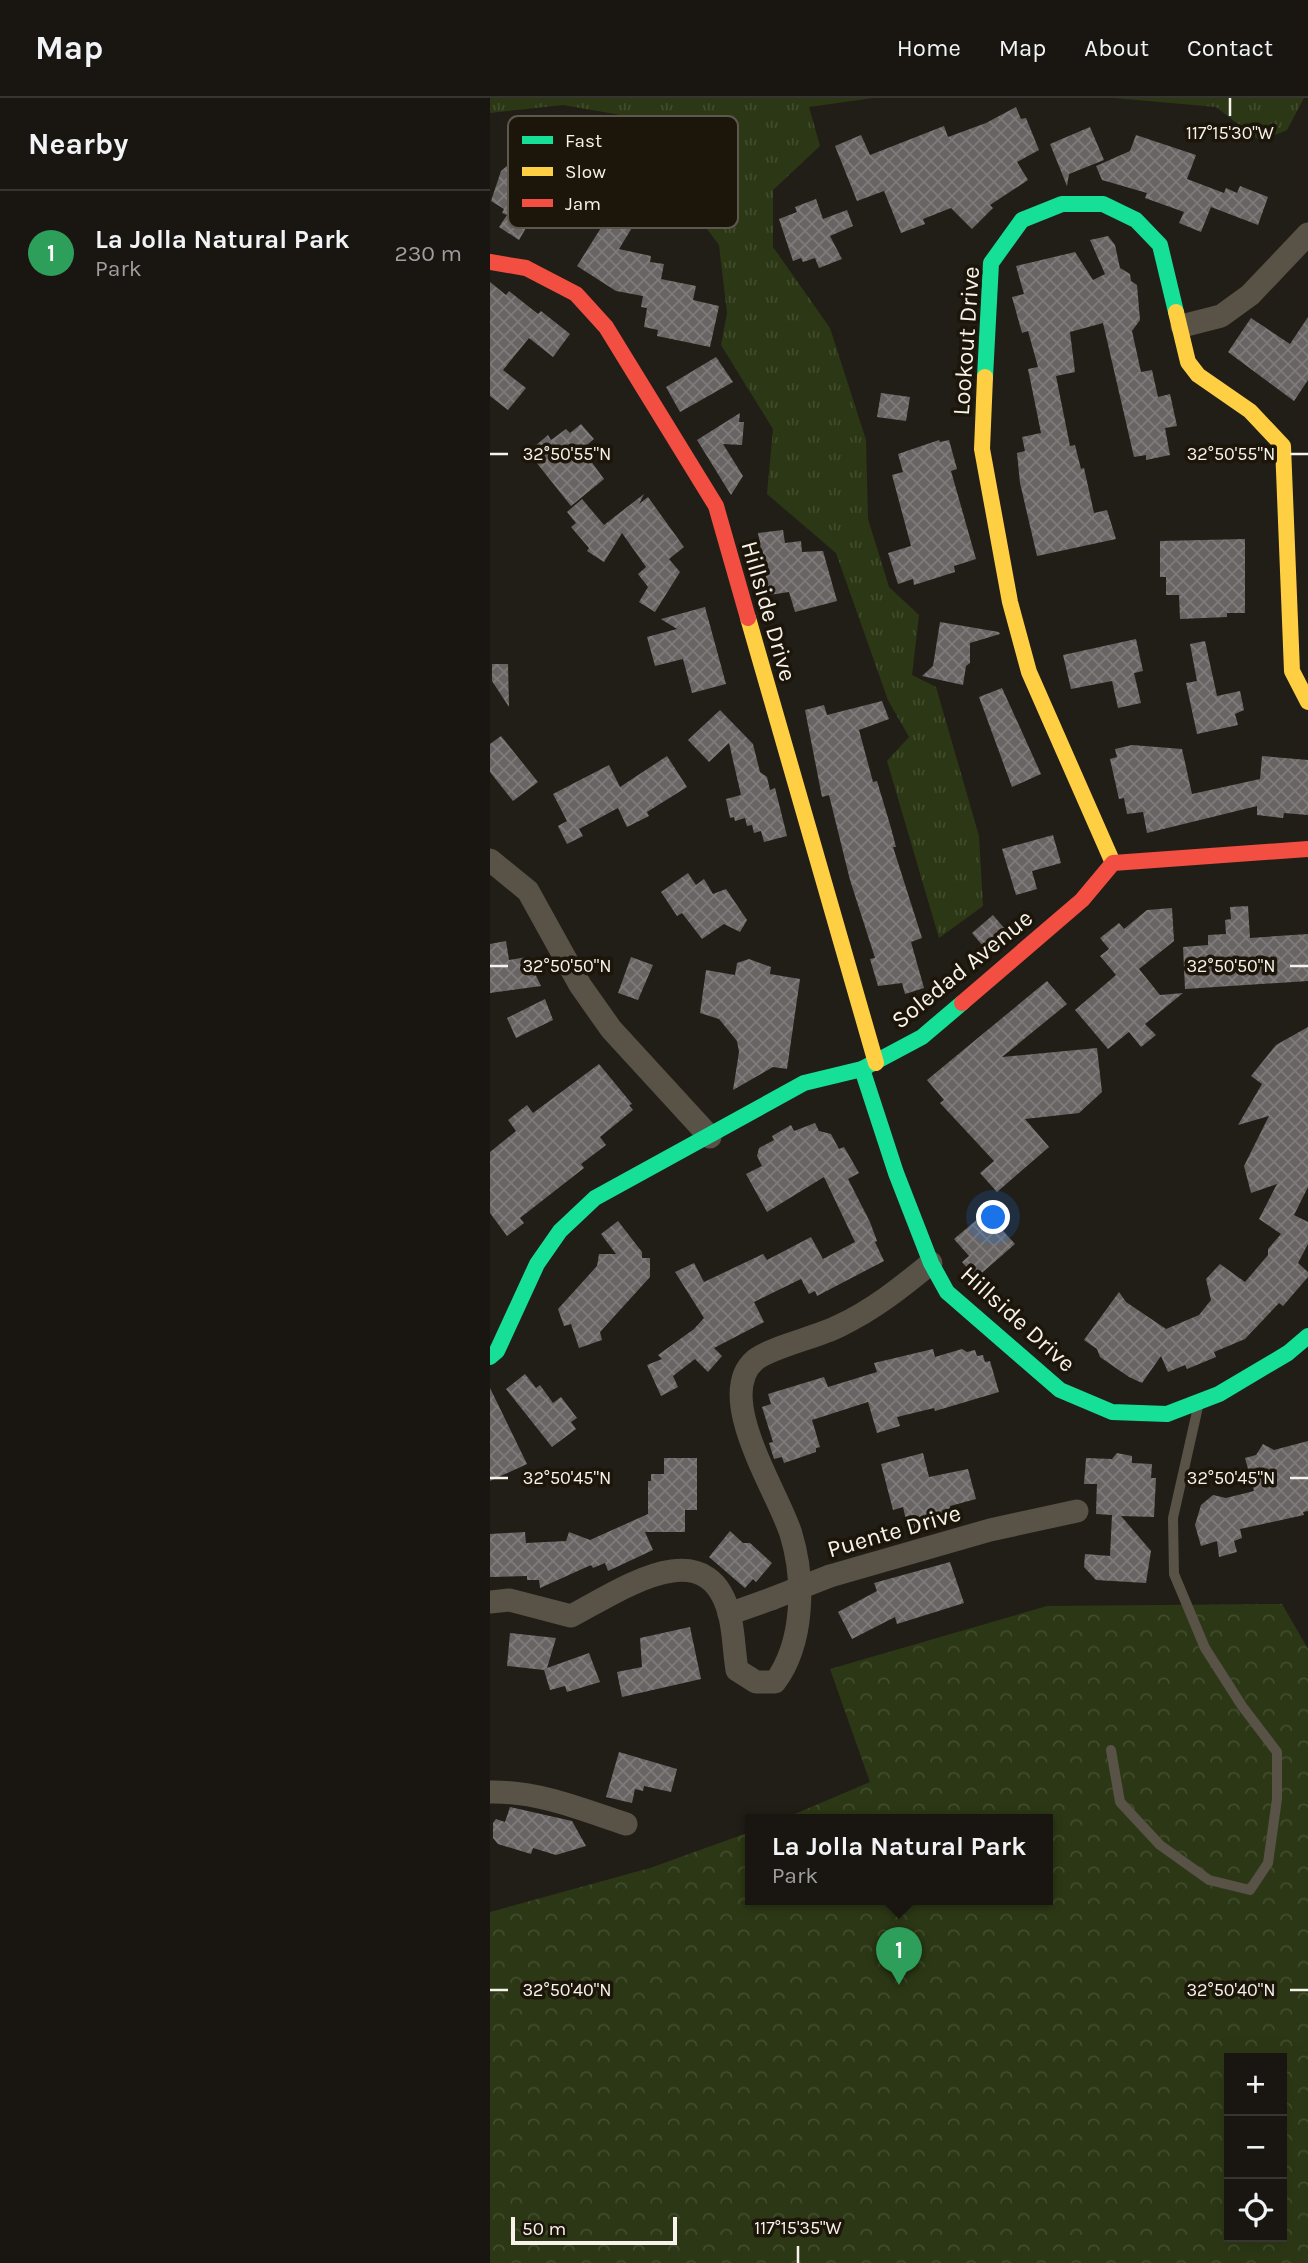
<!DOCTYPE html>
<html lang="en">
<head>
<meta charset="utf-8">
<style>
	body { margin:0; font-family:Karla,sans-serif; background:#26231f; color:#f1f3f6 }
	.controls { position:absolute; right:21px; bottom:21px; display:grid; overflow:hidden; border-radius:0px; box-shadow:0 7px 28px #0002 }
	.controls button { width:63px; height:63px; display:grid; place-items:center; padding:0; border:0; border-bottom:2px solid #373531; background:#191611; color:#f1f3f6; font:35px sans-serif }
	.scale { position:absolute; left:21px; bottom:18px; width:166px; box-sizing:border-box; padding-left:7px; border:4px solid #f7f2ea; border-top:0; font-size:19px; line-height:24px; white-space:nowrap; color:#f7f2ea; -webkit-text-stroke:5px #1c150a; paint-order:stroke }
	.you { position:absolute; left:504px; top:1120px; width:24px; height:24px; margin:-18px; border:5px solid #fff; border-radius:50%; background:#1a73e8; box-shadow:0 0 0 10px #1a73e833 }
	.badge { display:grid; place-items:center; width:46px; height:46px; border-radius:50%; background:#aca8a0; color:#fff; font-size:23px; font-weight:700 }
	.pin { position:absolute; translate:-50% -58px; filter:drop-shadow(0 2px 4px #0008) }
	.pin::after { content:''; position:absolute; top:37px; width:24px; height:21px; background:inherit; clip-path:polygon(0 0,100% 0,50% 100%) }
	.popup { position:absolute; left:255px; top:1716px; width:308px; height:91px; box-sizing:border-box; display:grid; place-content:center; border-radius:0px; background:#191611; filter:drop-shadow(0 2px 5px #0005); font-size:23px; white-space:nowrap; color:#9f9f9f }
	.popup b { font-size:26px; color:#f1f3f6 }
	.popup::after { content:''; position:absolute; left:50%; top:100%; margin-left:-14px; border:14px solid transparent; border-top-color:#191611 }
	.list { margin:0; padding:0; list-style:none }
	h2 { display:flex; justify-content:space-between; align-items:center; height:91px; margin:0; padding:0 28px; font-size:30px }
	h2 small { font-size:23px; font-weight:400; color:#9f9f9f }
	.list li { display:grid; grid-template-columns:46px 1fr auto; gap:21px; align-items:center; box-sizing:border-box; height:126px; padding:0 28px; border-top:2px solid #373531 }
	.list b { display:block; font-size:26px; white-space:nowrap }
	.list p { margin:0; font-size:23px; white-space:nowrap; color:#9f9f9f }
	.list em { font-size:23px; font-style:normal; color:#9f9f9f }
	.icon { flex:none; width:38px; height:38px; fill:none; stroke:currentColor; stroke-width:2; stroke-linecap:round; stroke-linejoin:round }
	.map { position:relative; flex:none; width:818px; height:2165px; overflow:hidden }
	header { display:flex; align-items:center; gap:42px; box-sizing:border-box; height:98px; padding:0 35px; background:#191611; border-bottom:2px solid #373531 }
	header strong { font-size:33px }
	nav { display:flex; gap:38px; margin-inline-start:auto; font-size:24px }
	main { display:flex }
	aside { flex:1; background:#191611 }
	.map>svg:first-child { display:block }
</style>
</head>
<body>
<header>
<strong>Map</strong>
<nav><a>Home</a><a>Map</a><a>About</a><a>Contact</a></nav>
</header>
<main>
<aside>
<h2>Nearby<small></small></h2>
<ul class="list">
<li><span class="badge" style="background:#2e9e5b">1</span><div><b>La Jolla Natural Park</b><p>Park</p></div><em>230 m</em></li>
</ul>
</aside>
<div class="map">
<svg width="818" height="2165" viewBox="0 0 818 2165">
	<defs>
		<pattern id="grass-tufts" width="24" height="20" patternUnits="userSpaceOnUse" patternTransform="scale(1.75)"><rect width="24" height="20" fill="#2c3815"/><path d="M3 7l-1-3M5 7V3M7 7l1-3M15 17l-1-3M17 17v-4M19 17l1-3" fill="none" stroke="#414c2c"/></pattern>
		<pattern id="forest-crowns" width="20" height="18" patternUnits="userSpaceOnUse" patternTransform="scale(1.75)"><rect width="20" height="18" fill="#2c3815"/><path d="M2 6a3 3 0 1 1 6 0M12 15a3 3 0 1 1 6 0" fill="none" stroke="#414c2c"/></pattern>
		<pattern id="building-cross-hatch" width="8" height="8" patternUnits="userSpaceOnUse" patternTransform="scale(1.75)"><rect width="8" height="8" fill="#676463"/><path d="M0 0l8 8M0 8l8-8" fill="none" stroke="#7e7b7a"/></pattern>
	</defs>
	<rect width="100%" height="100%" fill="#211e17"/>
	<g fill="url(#grass-tufts)">
		<polygon points="0,0 383,0 319,9 330,48 283,92 283,149 340,230 376,342 378,421 399,489 429,517 422,577 446,589 489,738 493,808 449,840 397,663 419,639 398,602 346,455 277,396 283,331 231,247 237,215 229,147 187,91 181,34 142,19 73,7 0,15"/>
		<polygon points="624,0 814,0 797,32 770,43 726,9"/>
	</g>
	<path fill="url(#forest-crowns)" fill-rule="evenodd" d="M 792,1506 L 818,1551 L 818,2165 L 0,2165 L 0,1814 L 160,1770 L 260,1734 L 260,1801 L 558,1801 L 558,1721 L 293,1721 L 380,1684 L 340,1571 L 557,1508 ZM 739,1960 L 792,1960 L 792,2139 L 739,2139 Z"/>
	<g fill="url(#building-cross-hatch)">
		<polygon points="526,9 531,21 536,20 549,52 527,64 538,82 500,107 503,110 482,131 461,110 433,121 435,126 411,135 394,93 367,103 345,48 371,37 380,57 454,28 458,39 496,25"/>
		<polygon points="600,29 614,62 579,76 577,88 560,46"/>
		<polygon points="646,37 706,57 697,81 734,95 736,90 747,95 750,88 778,99 768,127 721,109 711,134 689,125 694,114 655,100 657,95 612,82 606,68 640,53"/>
		<polygon points="62,51 70,56 78,75 133,114 156,78 146,72 159,52 181,66 129,151 161,158 160,164 174,166 171,181 206,188 203,202 229,208 220,249 167,238 168,232 154,229 157,210 151,209 153,198 126,193 87,168 114,125 63,95 47,121 43,118 29,142 9,129 17,117 12,115 14,111 1,103 11,73 29,58 42,65 47,56"/>
		<polygon points="326,101 333,121 357,112 363,128 340,138 352,161 329,170 325,160 313,164 311,160 303,163 289,121 307,114 305,109"/>
		<polygon points="618,138 625,147 630,170 640,176 641,183 647,187 650,222 642,233 651,274 662,272 668,299 680,296 687,328 675,330 680,357 656,362 656,357 644,359 613,225 580,234 585,274 566,278 580,348 585,347 591,371 594,370 604,415 617,412 626,441 547,458 530,385 527,355 535,353 532,339 551,335 538,271 548,269 538,233 532,235 522,199 534,196 526,168 585,154 603,182 615,176 600,142"/>
		<polygon points="0,184 16,197 19,193 48,216 51,213 80,236 63,259 39,240 13,272 36,290 18,312 0,298"/>
		<polygon points="818,219 818,282 804,303 738,254 761,220 800,246"/>
		<polygon points="226,259 243,284 190,314 176,289"/>
		<polygon points="391,295 420,299 416,323 387,319"/>
		<polygon points="250,315 249,324 254,324 252,347 233,346 253,378 241,397 207,342"/>
		<polygon points="91,326 104,341 92,351 114,381 81,408 38,354 58,337 61,342 76,331 80,335"/>
		<polygon points="449,342 450,344 459,342 467,371 461,373 486,461 464,468 465,474 424,487 423,481 408,486 398,455 421,448 402,377 413,374 408,356"/>
		<polygon points="154,396 149,406 158,399 194,449 179,461 190,474 165,514 149,504 158,489 148,476 156,469 132,435 114,464 97,453 99,450 81,429 86,425 77,414 92,401 114,427"/>
		<polygon points="293,432 295,445 311,443 312,454 333,453 347,503 305,514 299,494 279,497 268,435"/>
		<polygon points="755,441 755,515 737,515 737,519 690,521 689,497 676,497 676,479 670,479 670,443"/>
		<polygon points="215,509 236,586 202,595 193,561 165,568 157,539 187,531 171,521"/>
		<polygon points="450,524 509,534 510,536 480,545 480,565 476,568 473,587 432,578 443,568"/>
		<polygon points="646,541 653,573 644,575 651,605 628,610 622,583 581,591 573,557"/>
		<polygon points="715,543 727,598 750,593 754,612 745,616 748,627 707,636 696,585 707,583 700,546"/>
		<polygon points="2,566 18,566 19,609 2,583"/>
		<polygon points="512,590 551,676 522,689 489,599"/>
		<polygon points="392,603 399,621 369,632 383,684 387,683 401,730 406,749 403,749 432,840 421,844 434,890 415,896 412,885 388,888 380,861 385,860 360,782 339,697 332,699 315,612 334,607 337,617"/>
		<polygon points="230,612 263,646 270,674 277,679 280,692 285,690 297,738 274,744 271,733 264,735 262,727 257,728 255,720 245,723 244,719 240,720 236,701 251,697 239,645 219,664 198,642"/>
		<polygon points="11,638 48,684 23,703 0,674 0,646"/>
		<polygon points="642,647 692,651 702,696 770,681 772,658 818,662 818,717 794,715 793,720 767,717 767,708 657,735 653,714 637,716 634,700 629,701 620,661 627,659 625,651"/>
		<polygon points="177,658 197,689 157,714 159,718 137,729 128,710 89,731 93,738 77,746 68,728 77,723 63,696 119,667 130,689"/>
		<polygon points="563,737 571,765 542,773 547,791 526,797 512,751"/>
		<polygon points="198,775 206,787 214,781 223,796 236,791 257,822 250,834 234,826 212,841 192,815 187,818 171,794"/>
		<polygon points="758,808 760,840 818,836 818,883 695,891 693,849 718,847 718,837 736,836 735,822 741,821 740,809"/>
		<polygon points="682,810 684,843 649,871 670,897 693,895 655,926 666,937 651,949 639,934 618,951 585,912 626,877 610,858 619,851 610,840 629,825 634,831 657,812"/>
		<polygon points="503,817 520,837 498,854 482,835"/>
		<polygon points="16,843 19,862 37,859 51,888 0,895 0,846"/>
		<polygon points="141,859 163,867 148,902 128,895"/>
		<polygon points="259,861 281,869 280,876 310,881 297,971 283,969 243,992 249,954 247,943 229,921 210,915 216,872 245,877 247,865"/>
		<polygon points="557,883 577,906 512,959 607,950 612,994 589,1015 535,1021 559,1049 507,1094 490,1075 504,1063 450,1005 454,1002 437,982"/>
		<polygon points="55,901 63,922 26,940 17,920"/>
		<polygon points="818,929 818,1089 804,1117 818,1124 818,1146 808,1165 818,1174 818,1179 793,1208 789,1205 755,1241 724,1254 726,1259 697,1271 695,1267 678,1274 671,1258 652,1285 639,1279 610,1259 607,1251 594,1242 629,1194 636,1204 676,1231 709,1217 721,1202 716,1181 730,1166 755,1184 778,1157 778,1151 791,1136 769,1121 787,1086 761,1095 754,1068 779,1018 748,1027 772,986 761,978 786,947"/>
		<polygon points="109,966 142,1006 139,1007 143,1012 110,1039 116,1047 91,1066 94,1070 30,1120 34,1125 17,1138 0,1115 0,1054 26,1033 18,1022 37,1007 43,1015"/>
		<polygon points="325,1025 329,1033 341,1036 349,1051 354,1049 369,1075 358,1081 380,1124 387,1143 385,1144 394,1163 327,1198 325,1193 319,1196 311,1181 264,1204 274,1224 224,1250 232,1258 218,1274 205,1261 183,1278 188,1289 171,1298 157,1267 172,1261 168,1257 204,1231 214,1220 185,1174 204,1165 214,1184 273,1156 277,1162 321,1139 333,1161 365,1144 334,1079 277,1114 256,1076 272,1068 267,1058 269,1050 284,1042 282,1038 301,1027 304,1033"/>
		<polygon points="496,1114 525,1146 486,1180 472,1164 479,1158 464,1141"/>
		<polygon points="128,1123 152,1154 152,1160 160,1160 160,1179 110,1234 112,1242 89,1250 81,1226 74,1228 68,1211 107,1168 109,1156 126,1156 111,1136"/>
		<polygon points="443,1251 445,1259 472,1251 477,1254 485,1252 487,1258 493,1257 495,1264 500,1263 509,1294 445,1313 444,1310 407,1319 410,1328 387,1335 378,1304 322,1322 330,1349 326,1350 326,1354 294,1365 292,1359 284,1361 279,1345 283,1344 272,1309 281,1306 278,1296 334,1279 338,1289 387,1274 384,1265"/>
		<polygon points="35,1276 46,1290 50,1287 63,1305 71,1299 87,1320 81,1324 86,1331 62,1349 16,1291"/>
		<polygon points="0,1290 37,1366 0,1383"/>
		<polygon points="818,1343 818,1413 813,1414 814,1417 750,1431 752,1440 744,1443 747,1454 729,1459 727,1443 711,1448 705,1427 711,1407 723,1397 736,1400 764,1393 755,1360 766,1357 773,1346 784,1352"/>
		<polygon points="433,1355 439,1379 478,1371 486,1401 460,1408 462,1416 446,1420 449,1428 419,1435 413,1409 403,1412 391,1366"/>
		<polygon points="627,1355 642,1358 642,1365 662,1366 661,1380 666,1380 664,1419 631,1418 661,1453 656,1485 606,1482 594,1469 595,1456 620,1458 622,1417 606,1416 607,1386 594,1386 596,1360 622,1361"/>
		<polygon points="174,1360 207,1360 207,1412 195,1412 195,1434 155,1434 163,1452 118,1473 115,1465 103,1470 101,1467 50,1490 49,1482 37,1482 37,1478 0,1479 0,1436 35,1434 36,1445 76,1443 79,1434 100,1442 158,1416 158,1383 161,1383 161,1376 174,1376"/>
		<polygon points="240,1433 253,1445 260,1445 282,1465 266,1484 263,1481 255,1490 219,1459"/>
		<polygon points="460,1464 474,1505 407,1526 405,1519 362,1541 348,1514 387,1493 384,1485"/>
		<polygon points="200,1529 211,1581 132,1599 127,1574 152,1569 150,1540"/>
		<polygon points="20,1535 66,1540 57,1570 99,1555 110,1584 77,1594 75,1588 60,1592 54,1572 17,1568"/>
		<polygon points="129,1654 187,1671 181,1694 154,1688 153,1693 145,1691 142,1705 116,1699"/>
		<polygon points="20,1709 82,1723 96,1748 66,1757 43,1750 41,1756 8,1746 3,1740 3,1725 6,1721 15,1724"/>
	</g>
	<g fill="none" stroke-linecap="round" stroke-linejoin="round">
		<polyline stroke="#585247" stroke-width="10" points="621,1652 630,1704 670,1747 719,1782 760,1792 778,1765 787,1701 787,1654 752,1608 715,1550 684,1476 683,1420 708,1309"/>
		<g stroke="#585247" stroke-width="23">
			<polyline points="692,228 731,218 760,197 818,136"/>
			<polyline points="0,762 38,793 90,887 121,931 220,1039"/>
			<polyline points="340,1478 500,1432 587,1413"/>
			<path d="M 0,1504 L 19,1502 L 81,1518 C 128,1494 219,1428 240,1519 C 244,1536 244,1554 247,1572 L 266,1584 L 285,1584 C 314,1545 315,1482 301,1436 C 288,1394 223,1298 265,1262 C 281,1249 328,1239 349,1228 C 383,1212 412,1189 441,1165"/>
			<polyline points="239,1516 281,1501"/>
			<path d="M 0,1694 C 48,1693 91,1711 136,1726"/>
		</g>
		<g stroke="#16e098" stroke-width="16">
			<polyline points="495,279 501,165 532,122 572,106 613,106 646,122 670,147 686,214"/>
			<polyline points="372,971 406,1075 441,1165 457,1194 570,1292 622,1314 677,1316 729,1296 798,1255 818,1238"/>
			<polyline points="0,1259 7,1253 47,1166 70,1133 105,1100 314,985 372,971 432,939 472,905"/>
		</g>
		<g stroke="#ffcf43" stroke-width="16">
			<polyline points="686,214 698,264 708,277 760,313 793,348 802,573 818,604"/>
			<polyline points="495,279 492,351 520,504 539,574 623,765"/>
			<polyline points="258,520 386,965"/>
		</g>
		<g stroke="#f24e42" stroke-width="16">
			<polyline points="0,164 36,170 86,196 116,229 226,408 258,520"/>
			<polyline points="472,905 592,802 623,765 818,751"/>
		</g>
		<polyline stroke="#585247" stroke-width="23" points="281,1501 340,1478"/>
	</g>
	<path fill="none" stroke="#f7f2ea" stroke-width="2.5" d="M 740,0 L 740,18M 0,356 L 18,356M 800,356 L 818,356M 0,868 L 18,868M 800,868 L 818,868M 0,1380 L 18,1380M 800,1380 L 818,1380M 0,1892 L 18,1892M 800,1892 L 818,1892M 308,2148 L 308,2165"/>
	<g text-anchor="middle" dominant-baseline="central" stroke-width="7" stroke-linejoin="round" paint-order="stroke">
		<g font-size="24" fill="#f7f2ea" stroke="#1c150a">
			<text transform="translate(476 243) rotate(-86)">Lookout Drive</text>
			<text transform="translate(279 513) rotate(74)">Hillside Drive</text>
			<text transform="translate(472 871) rotate(-39)">Soledad Avenue</text>
			<text transform="translate(528 1221) rotate(42)">Hillside Drive</text>
			<text transform="translate(404 1433) rotate(-16)">Puente Drive</text>
		</g>
	</g>
	<rect x="18" y="18" width="230" height="112" rx="10" fill="#1c150a" stroke="#5e574d" stroke-width="2"/>
	<rect x="32" y="38" width="31" height="8" fill="#16e098"/>
	<rect x="32" y="69" width="31" height="9" fill="#ffcf43"/>
	<rect x="32" y="101" width="31" height="8" fill="#f24e42"/>
	<g font-size="19" fill="#f7f2ea">
		<text x="75" y="49">Fast</text>
		<text x="75" y="80">Slow</text>
		<text x="75" y="112">Jam</text>
	</g>
	<g font-size="18" text-anchor="middle" fill="#f7f2ea" stroke="#1c150a" stroke-width="7" stroke-linejoin="round" paint-order="stroke">
		<text x="740" y="41">117°15'30"W</text>
		<text x="77" y="362">32°50'55"N</text>
		<text x="741" y="362">32°50'55"N</text>
		<text x="77" y="874">32°50'50"N</text>
		<text x="741" y="874">32°50'50"N</text>
		<text x="77" y="1386">32°50'45"N</text>
		<text x="741" y="1386">32°50'45"N</text>
		<text x="77" y="1898">32°50'40"N</text>
		<text x="741" y="1898">32°50'40"N</text>
		<text x="308" y="2136">117°15'35"W</text>
	</g>
</svg>
<div class="controls">
<button>+</button>
<button>−</button>
<button><svg class="icon" aria-label="locate" viewBox="0 0 24 24"><circle cx="12" cy="12" r="6"/><path d="M12 2v4M12 18v4M2 12h4M18 12h4"/></svg></button>
</div>
<div class="scale">50 m</div>
<div class="you"></div>
<div class="pin badge" style="left:409px;top:1887px;background:#2e9e5b">1</div>
<div class="popup"><b>La Jolla Natural Park</b>Park</div>
</div>
</main>
</body>
</html>
